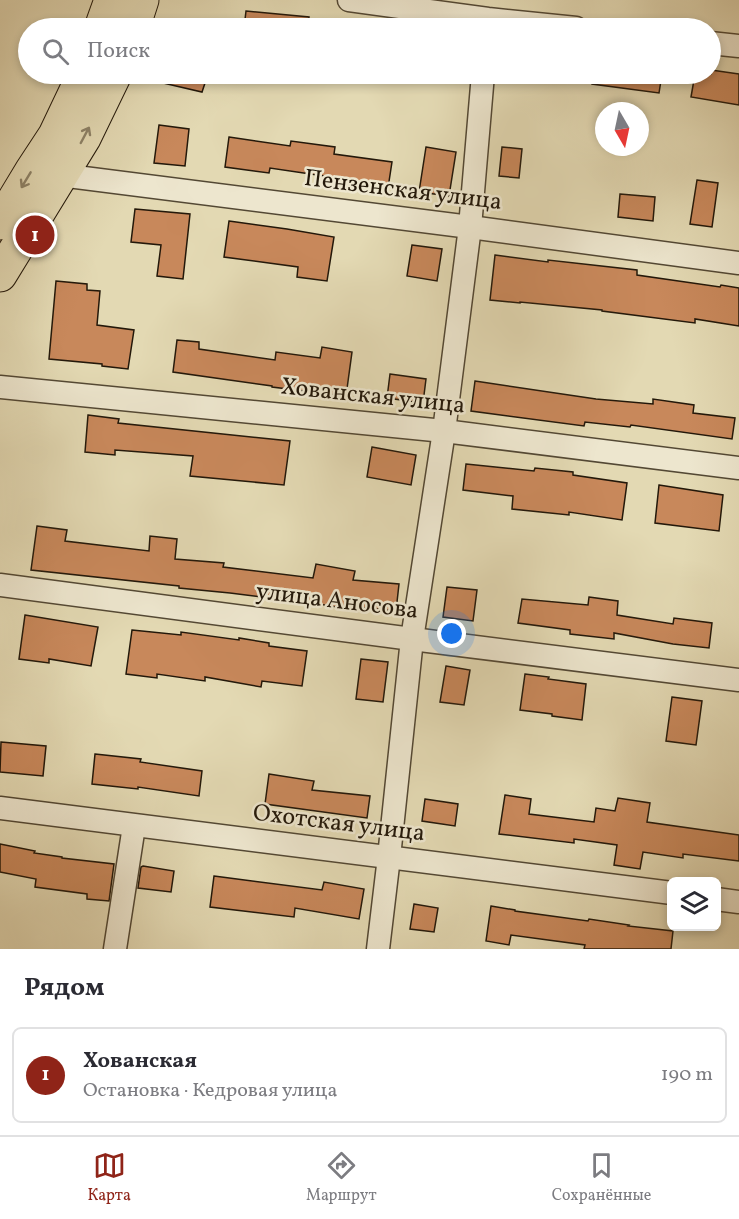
<!DOCTYPE html>
<html lang="ru">
<head>
<meta charset="utf-8">
<style>
	body { margin:0; font-family:Vollkorn,serif; background:#f2f2f3; color:#2b2b33 }
	.controls { position:absolute; right:18px; bottom:18px; display:grid; overflow:hidden; border-radius:9px; box-shadow:0 3px 9px #0003 }
	.controls button { width:54px; height:54px; display:grid; place-items:center; padding:0; border:0; border-bottom:2px solid #e1e1e2; background:#fff; color:#2b2b33; font:30px sans-serif }
	.compass { position:absolute; left:595px; top:102px; width:54px; height:54px; border-radius:50%; background:#fff; box-shadow:0 3px 9px #0003; rotate:171deg }
	.you { position:absolute; left:452px; top:634px; width:21px; height:21px; margin:-15px; border:4px solid #fff; border-radius:50%; background:#1a73e8; box-shadow:0 0 0 9px #1a73e833 }
	.badge { display:grid; place-items:center; width:39px; height:39px; border-radius:50%; background:#8f2418; color:#fff; font-size:20px; font-weight:700 }
	.pin { position:absolute; translate:-50% -50%; border:3px solid #fff; box-shadow:0 2px 6px #0006 }
	.list { margin:0; padding:0; list-style:none }
	h2 { display:flex; justify-content:space-between; align-items:center; height:78px; margin:0; padding:0 24px; font-size:26px }
	h2 small { font-size:20px; font-weight:400; color:#7c7c81 }
	.list li { display:grid; grid-template-columns:39px 1fr auto; gap:18px; align-items:center; box-sizing:border-box; height:96px; margin:0 12px 12px; padding:0 12px; border:2px solid #e1e1e2; border-radius:9px }
	.list b { display:block; font-size:22px; white-space:nowrap }
	.list p { margin:0; font-size:20px; white-space:nowrap; color:#7c7c81 }
	.list em { font-size:20px; font-style:normal; color:#7c7c81 }
	.icon { flex:none; width:33px; height:33px; fill:none; stroke:currentColor; stroke-width:2; stroke-linecap:round; stroke-linejoin:round }
	.map { position:relative; flex:none; width:739px; height:949px; overflow:hidden }
	.search { position:absolute; background:#fff; box-shadow:0 3px 9px #0003; left:18px; right:18px; top:18px; height:66px; display:flex; align-items:center; gap:15px; box-sizing:border-box; padding:0 21px; border-radius:33px; color:#7c7c81; font-size:22px }
	.sheet { height:186px; background:#fff }
	nav { display:flex; justify-content:space-around; align-items:center; box-sizing:border-box; height:84px; border-top:2px solid #e1e1e2; background:#fff; font-size:16px; color:#7c7c81 }
	nav a { display:grid; justify-items:center; gap:3px }
	nav .on { color:#8f2418 }
	.map>svg:first-child { display:block }
</style>
</head>
<body>
<div class="map">
<svg width="739" height="949" viewBox="0 0 739 949">
	<rect width="100%" height="100%" fill="#e3d9b3"/>
	<filter id="stains"><feTurbulence type="fractalNoise" baseFrequency=".00333" numOctaves="4"/><feColorMatrix values="0 0 0 0 .2 0 0 0 0 .09 0 0 0 0 .02 0 0 0 .5 -.17"/></filter>
	<radialGradient id="worn" r=".72"><stop offset=".6" stop-color="#630" stop-opacity="0"/><stop offset="1" stop-color="#630" stop-opacity=".3"/></radialGradient>
	<g fill="#c8885b" stroke="#23180a" stroke-width="1.5">
		<polygon points="246,11 309,17 308,28 244,28"/>
		<polygon points="711,70 739,74 739,105 691,97 695,74 711,74"/>
		<polygon points="151,74 208,74 202,92 150,80"/>
		<polygon points="593,74 662,74 659,93 592,84"/>
		<polygon points="159,125 189,129 185,166 154,163"/>
		<polygon points="229,137 290,146 291,141 335,147 334,154 392,162 388,188 351,182 351,180 270,168 269,173 225,167"/>
		<polygon points="426,147 456,152 449,196 419,192"/>
		<polygon points="502,147 522,149 519,178 499,176"/>
		<polygon points="697,180 718,183 712,227 690,224"/>
		<polygon points="620,194 655,197 653,221 618,217"/>
		<polygon points="135,209 190,214 183,279 157,276 161,245 131,242"/>
		<polygon points="229,221 287,229 334,237 327,281 297,277 298,267 224,257"/>
		<polygon points="412,245 442,249 437,281 407,276"/>
		<polygon points="495,255 548,262 548,260 637,270 637,275 720,287 721,285 739,288 739,326 695,319 695,323 602,311 602,310 520,302 520,303 490,300"/>
		<polygon points="56,281 87,284 87,290 100,291 97,325 134,330 128,369 102,366 102,364 49,359"/>
		<polygon points="177,340 199,342 199,349 275,360 276,352 320,358 322,347 352,352 346,396 272,387 272,386 173,372"/>
		<polygon points="390,374 426,379 423,403 387,398"/>
		<polygon points="475,381 596,399 653,404 653,399 694,405 693,413 735,418 732,439 631,425 630,427 585,422 584,426 471,411"/>
		<polygon points="88,415 119,419 118,423 290,441 284,485 190,476 193,456 115,450 115,455 85,452"/>
		<polygon points="372,447 416,455 411,485 367,477"/>
		<polygon points="466,464 534,471 535,468 573,472 573,475 627,483 622,520 569,512 569,515 512,509 513,496 463,490"/>
		<polygon points="659,485 723,495 719,531 655,523"/>
		<polygon points="37,526 67,530 65,541 149,551 150,536 177,539 175,559 224,563 223,567 313,578 316,564 355,571 353,580 399,584 396,611 349,606 348,609 277,597 277,599 230,593 179,588 179,586 31,570"/>
		<polygon points="447,587 477,590 473,621 443,617"/>
		<polygon points="589,597 618,601 617,615 673,624 674,618 712,623 709,648 673,644 614,633 614,639 570,634 570,630 518,623 522,599 588,605"/>
		<polygon points="25,615 98,627 91,666 49,659 49,663 19,659"/>
		<polygon points="132,630 181,635 181,632 239,640 239,638 269,643 269,646 307,651 302,686 262,681 261,687 205,677 205,681 157,674 157,678 126,674"/>
		<polygon points="361,659 388,662 383,702 356,699"/>
		<polygon points="446,666 470,670 464,705 440,702"/>
		<polygon points="525,674 549,677 548,679 586,684 582,720 552,716 552,714 520,710"/>
		<polygon points="672,697 702,701 696,745 666,741"/>
		<polygon points="1,742 46,746 43,776 0,772"/>
		<polygon points="95,754 141,759 140,762 202,771 199,796 138,787 138,789 92,784"/>
		<polygon points="269,774 314,781 312,790 370,796 367,818 265,804"/>
		<polygon points="505,795 531,799 529,814 594,822 596,808 615,811 618,798 650,803 647,822 739,835 739,861 683,854 683,858 643,852 640,869 614,865 617,845 574,839 574,843 499,834"/>
		<polygon points="425,799 458,804 455,826 422,821"/>
		<polygon points="0,844 35,851 34,853 62,857 62,858 114,864 109,901 87,899 87,894 35,887 36,879 0,872"/>
		<polygon points="143,866 174,871 171,892 138,888 141,867"/>
		<polygon points="214,876 322,890 324,882 364,889 359,919 295,908 294,917 210,907"/>
		<polygon points="414,904 438,908 434,932 410,929"/>
		<polygon points="491,906 515,910 515,911 588,921 589,919 629,925 628,926 673,931 671,949 584,949 585,945 511,935 509,945 486,941"/>
	</g>
	<g fill="none" stroke-linecap="round" stroke-linejoin="round">
		<g stroke="#534834" stroke-width="25">
			<g id="street">
				<polyline points="349,0 488,19 576,28"/>
				<polyline points="710,43 739,46"/>
				<polyline points="60,176 68,176 470,227 739,263"/>
				<polyline points="0,387 444,431 739,468"/>
				<polyline points="0,585 412,639 739,680"/>
				<polyline points="0,808 672,893"/>
				<polyline points="716,899 739,902"/>
				<polyline points="115,949 134,826"/>
				<polyline points="378,949 389,857 412,639 444,431 470,227 483,74"/>
			</g>
		</g>
		<g stroke="#23180a" stroke-width="35">
			<g id="primary">
				<polyline points="101,28 111,0"/>
				<polyline points="133,28 142,0"/>
				<polyline points="0,223 32,170 55,135 84,74"/>
				<polyline points="0,275 84,138 115,74"/>
			</g>
		</g>
		<use href="#street" stroke="#ede6ce" stroke-width="22"/>
		<use href="#primary" stroke="#e3d9b3" stroke-width="33"/>
	</g>
	<defs><path id="oneway-shaft" d="M-6 0H5M1.5-3L5.5 0L1.5 3" fill="none" stroke-width="1.6" stroke-linecap="round" stroke-linejoin="round" transform="scale(1.5)"/></defs>
	<g stroke="#8d8267">
		<use href="#oneway-shaft" transform="translate(85 135) rotate(-62)"/>
		<use href="#oneway-shaft" transform="translate(26 180) rotate(121)"/>
	</g>
	<g text-anchor="middle" dominant-baseline="central" stroke-width="5" stroke-linejoin="round" paint-order="stroke">
		<g font-size="24" fill="#23180a" stroke="#ede6ce">
			<text transform="translate(403 191) rotate(7)">Пензенская улица</text>
			<text transform="translate(373 397) rotate(6)">Хованская улица</text>
			<text transform="translate(337 602) rotate(7)">улица Аносова</text>
			<text transform="translate(339 824) rotate(7)">Охотская улица</text>
		</g>
	</g>
	<rect width="100%" height="100%" filter="url(#stains)"/>
	<rect width="100%" height="100%" fill="url(#worn)"/>
</svg>
<div class="controls">
<button><svg class="icon" aria-label="layers" viewBox="0 0 24 24"><path d="M12 4l9 5-9 5-9-5zM3 14l9 5 9-5"/></svg></button>
</div>
<svg class="compass" viewBox="-18 -18 36 36"><path d="M0-13l5 13h-10z" fill="#e53935"/><path d="M0 13l5-13h-10z" fill="#7c7c81"/></svg>
<div class="you"></div>
<div class="pin badge" style="left:35px;top:235px">1</div>
<div class="search"><svg class="icon" aria-label="search" viewBox="0 0 24 24"><circle cx="10" cy="10" r="6"/><path d="M15 15l6 6"/></svg>Поиск</div>
</div>
<section class="sheet">
<h2>Рядом<small></small></h2>
<ul class="list">
<li><span class="badge">1</span><div><b>Хованская</b><p>Остановка · Кедровая улица</p></div><em>190 m</em></li>
</ul>
</section>
<nav>
<a class="on"><svg class="icon" aria-label="map" viewBox="0 0 24 24"><path d="M3 6l6-2 6 2 6-2v14l-6 2-6-2-6 2zM9 4v14M15 6v14"/></svg>Карта</a>
<a><svg class="icon" aria-label="directions" viewBox="0 0 24 24"><path d="M12 3l9 9-9 9-9-9zM9 14v-3h6M13 9l2 2-2 2"/></svg>Маршрут</a>
<a><svg class="icon" aria-label="saved" viewBox="0 0 24 24"><path d="M7 4h10v16l-5-4-5 4z"/></svg>Сохранённые</a>
</nav>
</body>
</html>
